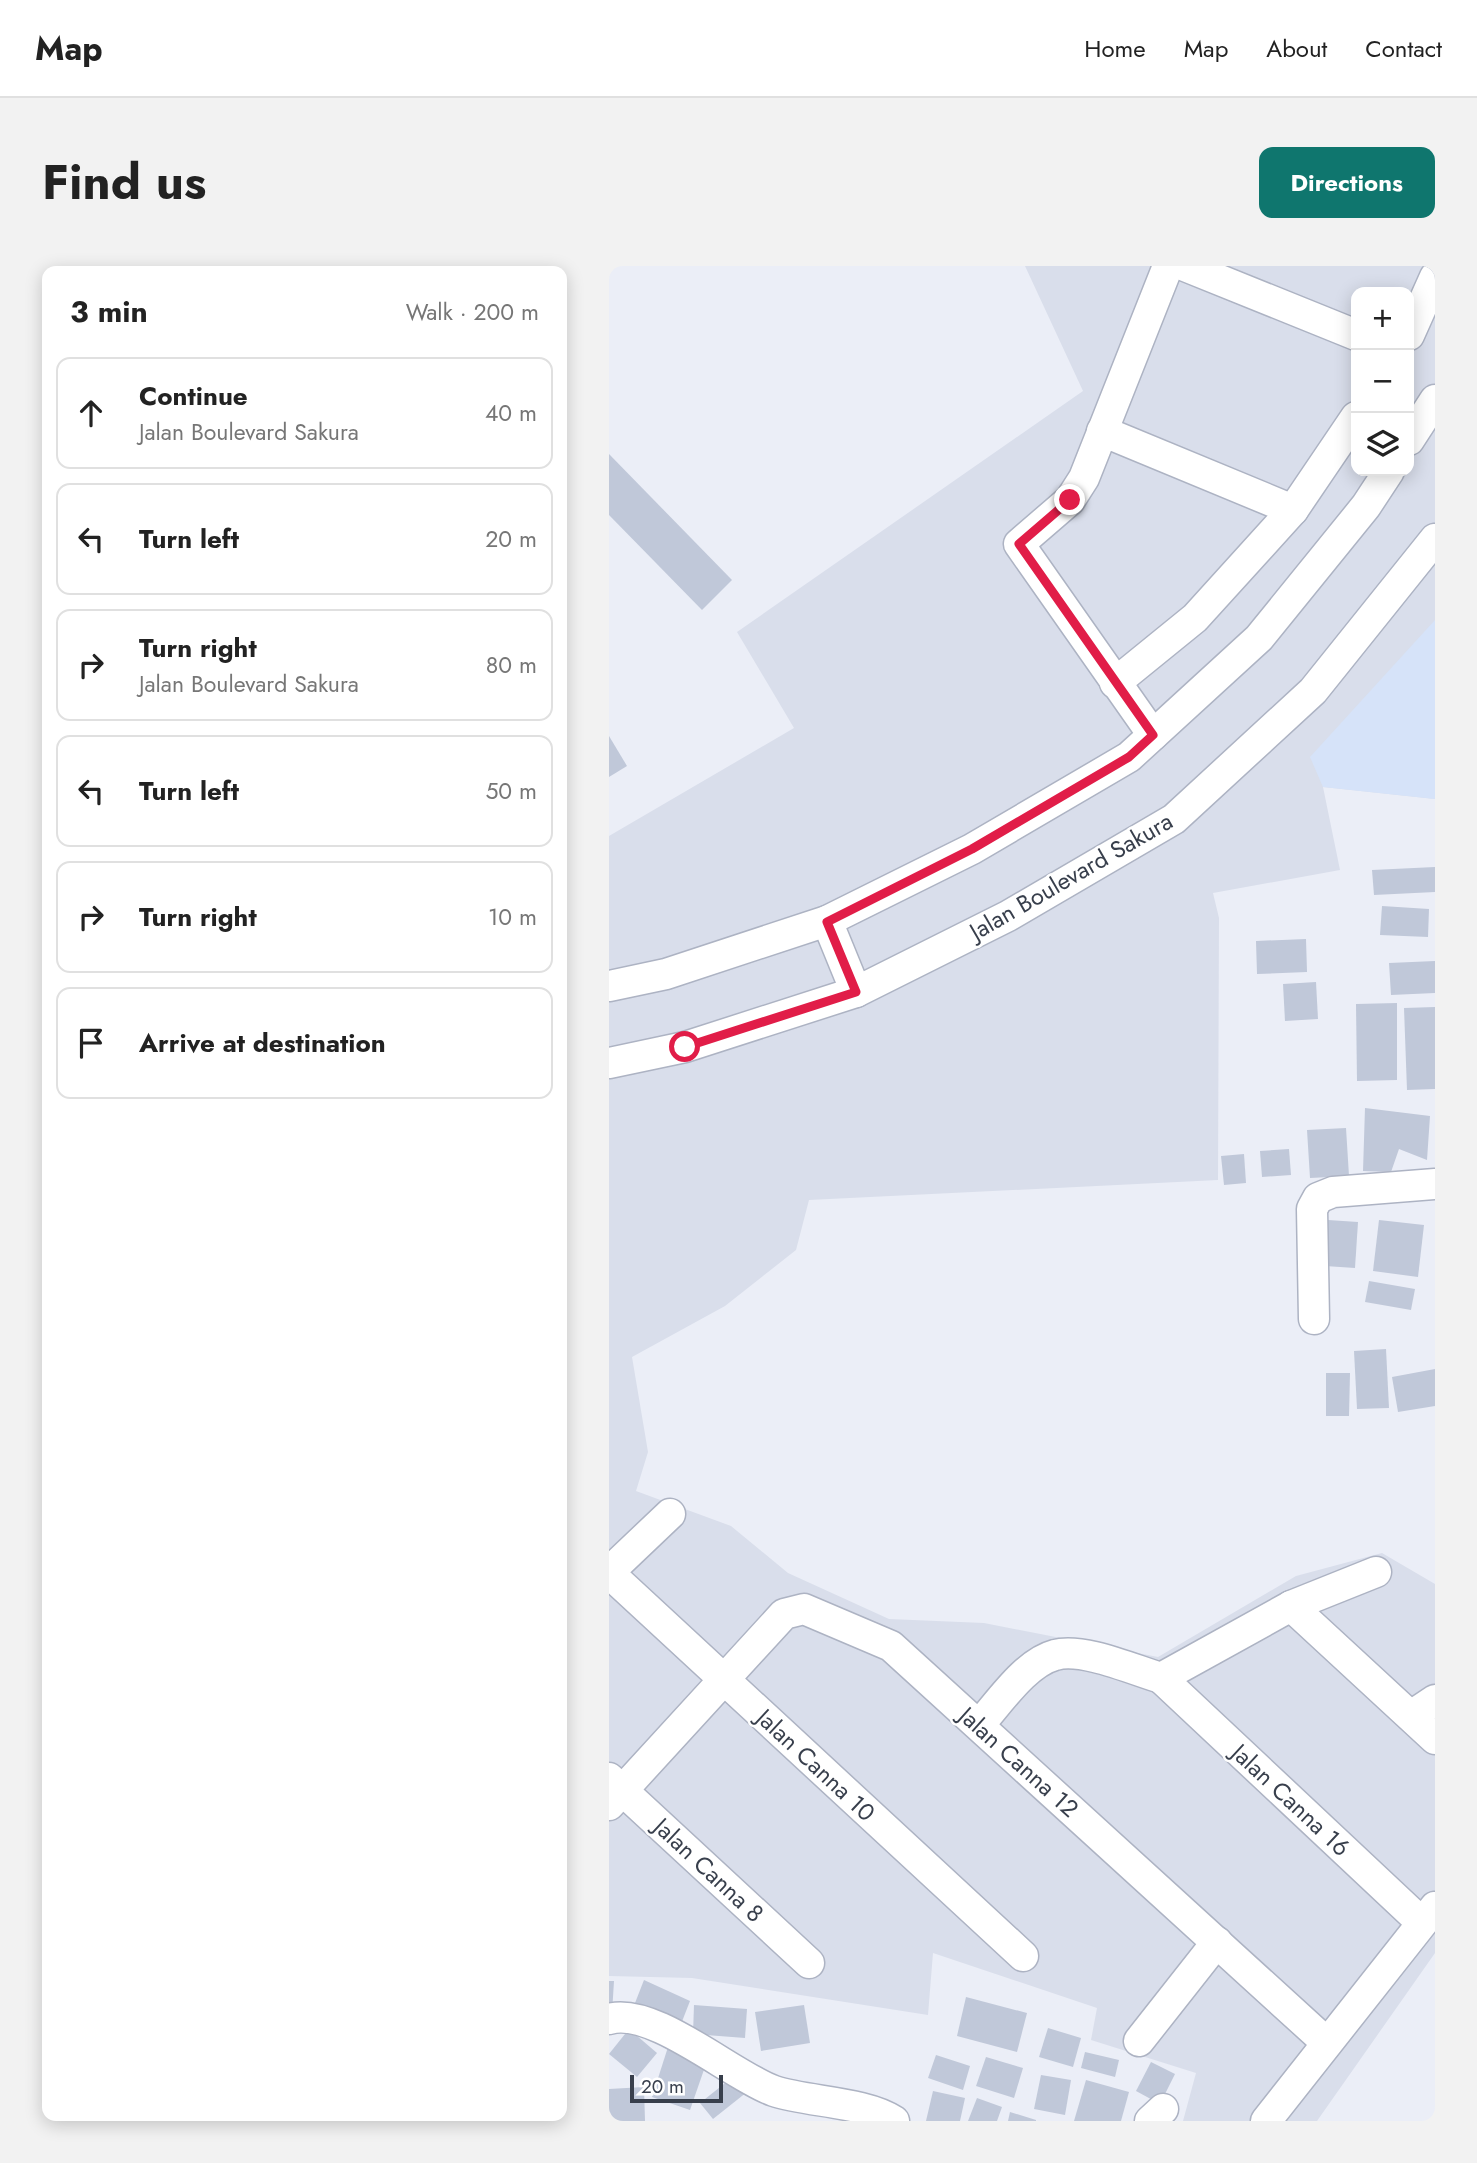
<!DOCTYPE html>
<html lang="en">
<head>
<meta charset="utf-8">
<style>
	body { margin:0; font-family:Jost,sans-serif; background:#f2f2f2; color:#222 }
	.controls { position:absolute; right:21px; top:21px; display:grid; overflow:hidden; border-radius:14px; box-shadow:0 4px 18px #0003 }
	.controls button { width:63px; height:63px; display:grid; place-items:center; padding:0; border:0; border-bottom:2px solid #e0e0e0; background:#fff; color:#222; font:35px sans-serif }
	.scale { position:absolute; left:21px; bottom:18px; width:93px; box-sizing:border-box; padding-left:7px; border:4px solid #383f4c; border-top:0; font-size:19px; line-height:24px; white-space:nowrap; color:#383f4c; -webkit-text-stroke:5px #fff; paint-order:stroke }
	.stop { position:absolute; width:21px; height:21px; margin:-16px; border:5px solid #e11d48; border-radius:50%; background:#fff }
	.stop.end { background:#e11d48; border-color:#fff; box-shadow:0 2px 7px #0008 }
	.list { margin:0; padding:0; list-style:none }
	h2 { display:flex; justify-content:space-between; align-items:center; height:91px; margin:0; padding:0 28px; font-size:30px }
	h2 small { font-size:23px; font-weight:400; color:#767676 }
	.list li { display:grid; grid-template-columns:46px 1fr auto; gap:21px; align-items:center; box-sizing:border-box; height:112px; margin:0 14px 14px; padding:0 14px; border:2px solid #e0e0e0; border-radius:14px }
	.list b { display:block; font-size:26px; white-space:nowrap }
	.list p { margin:0; font-size:23px; white-space:nowrap; color:#767676 }
	.list em { font-size:23px; font-style:normal; color:#767676 }
	.icon { flex:none; width:38px; height:38px; fill:none; stroke:currentColor; stroke-width:2; stroke-linecap:round; stroke-linejoin:round }
	.map { position:relative; flex:none; width:826px; height:1855px; overflow:hidden; border-radius:14px }
	header { display:flex; align-items:center; gap:42px; box-sizing:border-box; height:98px; padding:0 35px; background:#fff; border-bottom:2px solid #e0e0e0 }
	header strong { font-size:33px }
	nav { display:flex; gap:38px; margin-inline-start:auto; font-size:24px }
	.intro { display:flex; align-items:center; justify-content:space-between; box-sizing:border-box; height:168px; padding:0 42px }
	h1 { margin:0; font-size:49px }
	.button { padding:18px 32px; border-radius:14px; background:#0f766e; color:#fff; font-size:24px; font-weight:700 }
	main { display:flex; gap:42px; padding:0 42px }
	aside { flex:1; background:#fff; border-radius:14px; box-shadow:0 4px 18px #0003 }
	.map>svg:first-child { display:block }
</style>
</head>
<body>
<header>
<strong>Map</strong>
<nav><a>Home</a><a>Map</a><a>About</a><a>Contact</a></nav>
</header>
<div class="intro"><h1>Find us</h1><a class="button">Directions</a></div>
<main>
<aside>
<h2>3 min<small>Walk · 200 m</small></h2>
<ul class="list">
<li><svg class="icon" aria-label="ahead" viewBox="0 0 24 24"><path d="M12 20V5M6 11l6-6 6 6"/></svg><div><b>Continue</b><p>Jalan Boulevard Sakura</p></div><em>40 m</em></li>
<li><svg class="icon" aria-label="left" viewBox="0 0 24 24"><path d="M17 20v-9H6M10 6l-5 5 5 5"/></svg><div><b>Turn left</b></div><em>20 m</em></li>
<li><svg class="icon" aria-label="right" viewBox="0 0 24 24"><path d="M7 20v-9h11M14 6l5 5-5 5"/></svg><div><b>Turn right</b><p>Jalan Boulevard Sakura</p></div><em>80 m</em></li>
<li><svg class="icon" aria-label="left" viewBox="0 0 24 24"><path d="M17 20v-9H6M10 6l-5 5 5 5"/></svg><div><b>Turn left</b></div><em>50 m</em></li>
<li><svg class="icon" aria-label="right" viewBox="0 0 24 24"><path d="M7 20v-9h11M14 6l5 5-5 5"/></svg><div><b>Turn right</b></div><em>10 m</em></li>
<li><svg class="icon" aria-label="arrive" viewBox="0 0 24 24"><path d="M6 21V4h12l-3 4 3 4H6"/></svg><div><b>Arrive at destination</b></div></li>
</ul>
</aside>
<div class="map">
<svg width="826" height="1855" viewBox="0 0 826 1855">
	<rect width="100%" height="100%" fill="#ebeef7"/>
	<path fill="#d9deeb" fill-rule="evenodd" d="M 416,0 L 826,0 L 826,533 L 714,521 L 731,604 L 604,627 L 610,652 L 609,914 L 200,934 L 187,984 L 116,1040 L 23,1091 L 39,1186 L 27,1225 L 122,1260 L 179,1307 L 280,1353 L 375,1357 L 549,1391 L 687,1310 L 773,1287 L 826,1318 L 826,1687 L 708,1855 L 574,1855 L 587,1807 L 482,1774 L 488,1742 L 324,1687 L 319,1749 L 83,1712 L 0,1710 L 0,570 L 185,462 L 128,366 L 474,125 ZM 747,26 L 800,26 L 800,205 L 747,205 Z"/>
	<polygon fill="#d6e3f9" points="826,354 826,533 714,521 701,491"/>
	<g fill="#c0c8d9">
		<polygon points="0,188 123,314 93,344 0,249"/>
		<polygon points="0,470 18,500 0,511"/>
		<polygon points="826,601 826,626 765,629 763,604"/>
		<polygon points="773,640 820,643 819,671 771,669"/>
		<polygon points="697,673 698,706 648,708 647,675"/>
		<polygon points="826,695 826,727 782,729 780,697"/>
		<polygon points="707,716 709,753 676,755 674,718"/>
		<polygon points="788,737 788,814 748,815 747,738"/>
		<polygon points="826,741 826,823 798,824 795,742"/>
		<polygon points="756,842 821,850 818,894 790,883 782,906 754,905"/>
		<polygon points="737,862 740,910 701,912 698,864"/>
		<polygon points="680,883 682,909 653,911 651,885"/>
		<polygon points="635,888 637,917 615,919 612,890"/>
		<polygon points="719,954 749,956 746,1002 716,1000"/>
		<polygon points="770,954 815,959 809,1011 764,1005"/>
		<polygon points="760,1015 806,1023 802,1044 756,1036"/>
		<polygon points="777,1083 780,1142 748,1143 745,1085"/>
		<polygon points="826,1103 826,1140 789,1146 783,1111"/>
		<polygon points="717,1107 741,1107 740,1150 717,1150"/>
		<polygon points="35,1714 81,1735 72,1758 26,1737"/>
		<polygon points="0,1715 5,1715 3,1747 0,1747"/>
		<polygon points="357,1731 418,1747 408,1786 348,1770"/>
		<polygon points="85,1739 138,1743 136,1772 84,1768"/>
		<polygon points="195,1739 201,1777 152,1785 146,1746"/>
		<polygon points="439,1762 472,1772 464,1801 430,1791"/>
		<polygon points="20,1763 48,1787 28,1811 0,1788"/>
		<polygon points="59,1781 98,1795 81,1844 43,1831"/>
		<polygon points="476,1786 510,1794 506,1811 472,1802"/>
		<polygon points="327,1789 361,1800 354,1824 319,1812"/>
		<polygon points="377,1791 414,1802 405,1832 367,1820"/>
		<polygon points="542,1796 566,1808 551,1838 527,1825"/>
		<polygon points="432,1809 462,1814 456,1849 425,1843"/>
		<polygon points="125,1810 138,1826 104,1853 91,1837"/>
		<polygon points="477,1814 520,1826 512,1855 465,1855"/>
		<polygon points="35,1821 36,1855 0,1855 0,1823"/>
		<polygon points="324,1825 356,1832 351,1855 317,1855"/>
		<polygon points="368,1832 393,1841 388,1855 359,1855"/>
		<polygon points="401,1846 427,1854 427,1855 399,1855"/>
	</g>
	<g fill="none" stroke-linecap="round" stroke-linejoin="round">
		<g stroke="#adb3c3" stroke-width="33">
			<g id="minor">
				<polyline points="576,0 747,69"/>
				<polyline points="800,69 826,11"/>
				<polyline points="493,165 684,244"/>
				<polyline points="800,174 826,134"/>
				<polyline points="506,417 586,352 684,244 747,151"/>
				<polyline points="544,469 410,278 461,234 475,212 559,0"/>
				<polyline points="218,655 247,726"/>
				<polyline points="0,720 57,708 218,655 363,583 520,491 650,372 757,240 780,205"/>
				<polyline points="0,797 76,781 247,726 399,650 565,553 704,425 826,273"/>
				<polyline points="705,1053 703,943 709,932 724,926 826,918"/>
				<polyline points="0,1306 61,1248"/>
				<polyline points="0,1307 414,1690"/>
				<polyline points="682,1340 826,1473"/>
				<polyline points="552,1412 812,1656"/>
				<polyline points="802,1450 826,1434"/>
				<path d="M 370,1459 C 390,1437 416,1397 446,1389 C 473,1381 525,1404 552,1412 L 682,1340 L 767,1306"/>
				<polyline points="0,1512 200,1697"/>
				<polyline points="0,1539 175,1348 195,1343 282,1380 718,1777"/>
				<path d="M 0,1753 C 44,1740 123,1810 165,1825 C 198,1836 257,1836 285,1855"/>
				<polyline points="530,1775 608,1676"/>
				<polyline points="541,1855 554,1843"/>
				<polyline points="657,1855 826,1641"/>
			</g>
		</g>
		<use href="#minor" stroke="#fff" stroke-width="30"/>
	</g>
	<g fill="none" stroke-linecap="round" stroke-linejoin="round">
		<polyline stroke="#e11d48" stroke-width="9" points="76,781 247,726 218,656 363,583 520,491 544,469 410,278 461,234"/>
	</g>
	<g text-anchor="middle" dominant-baseline="central" stroke-width="5" stroke-linejoin="round" paint-order="stroke">
		<g font-size="24" fill="#383f4c" stroke="#fff">
			<text transform="translate(462 610) rotate(-30)">Jalan Boulevard Sakura</text>
			<text transform="translate(410 1496) rotate(42)">Jalan Canna 12</text>
			<text transform="translate(207 1499) rotate(43)">Jalan Canna 10</text>
			<text transform="translate(682 1534) rotate(43)">Jalan Canna 16</text>
			<text transform="translate(100 1604) rotate(43)">Jalan Canna 8</text>
		</g>
	</g>
</svg>
<div class="controls">
<button>+</button>
<button>−</button>
<button><svg class="icon" aria-label="layers" viewBox="0 0 24 24"><path d="M12 4l9 5-9 5-9-5zM3 14l9 5 9-5"/></svg></button>
</div>
<div class="scale">20 m</div>
<div class="stop" style="left:76px;top:781px"></div>
<div class="stop end" style="left:461px;top:234px"></div>
</div>
</main>
</body>
</html>
